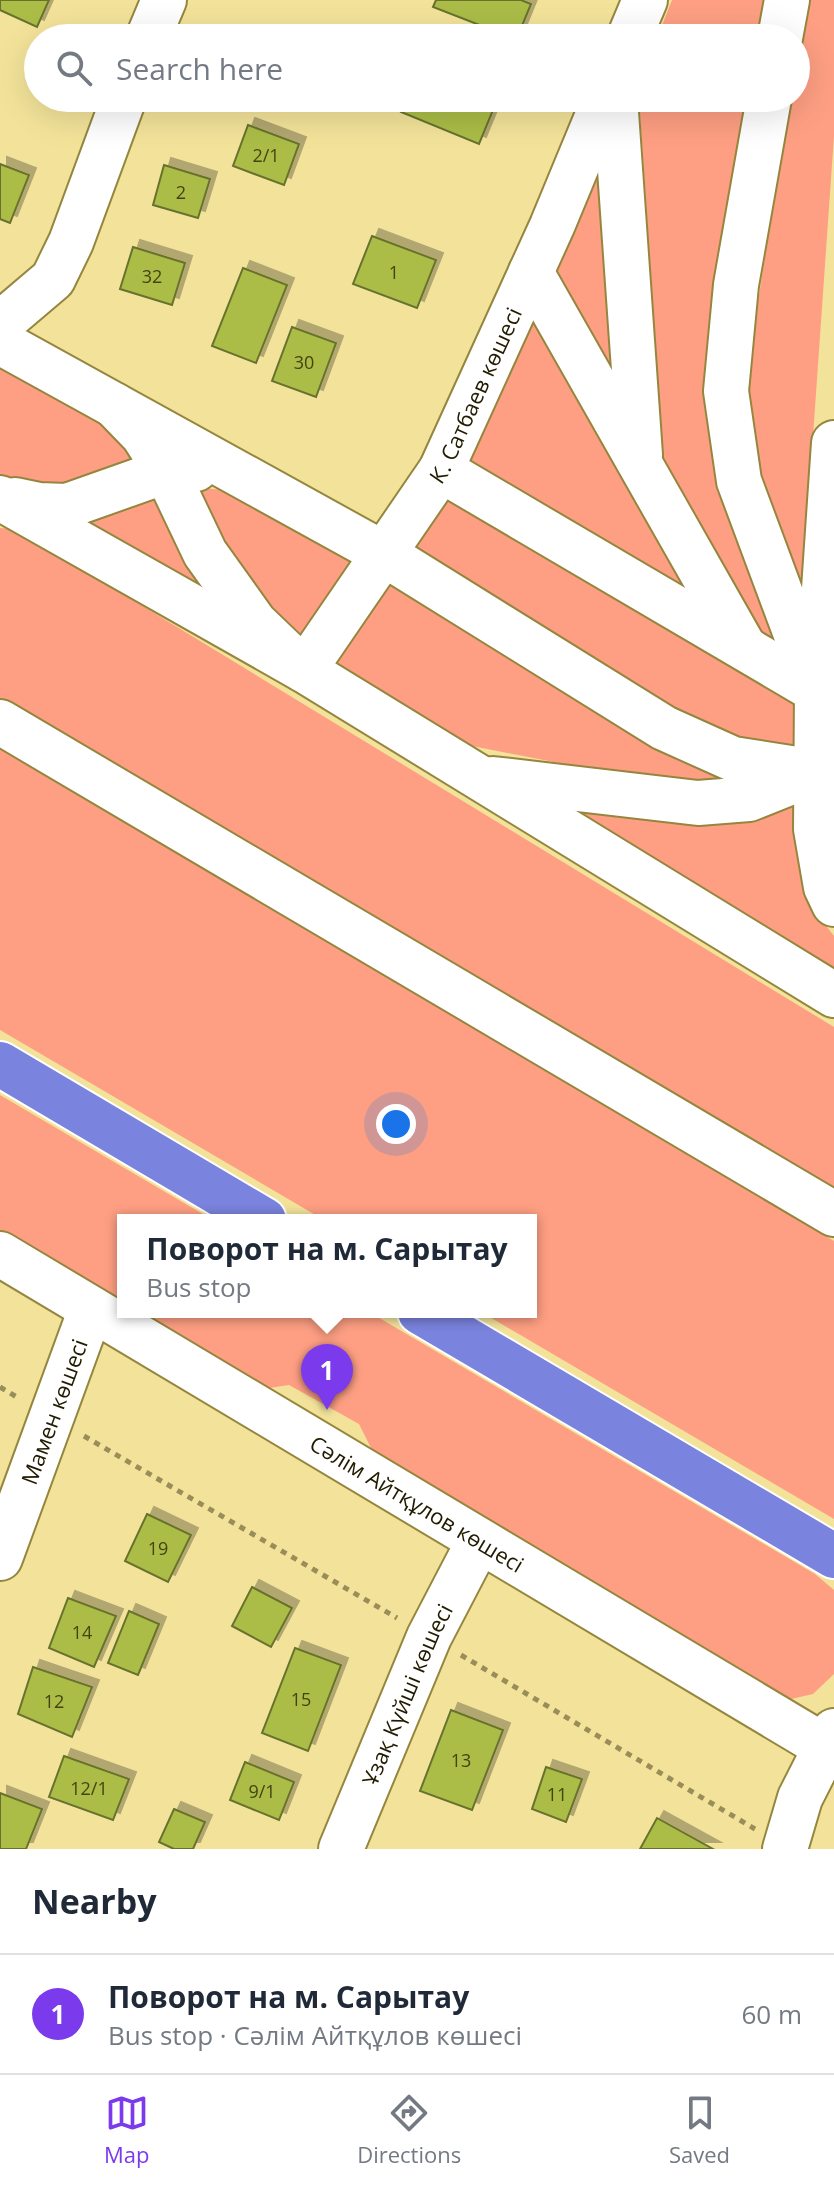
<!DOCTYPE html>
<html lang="en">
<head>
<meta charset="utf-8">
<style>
	body { margin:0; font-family:"Open Sans",sans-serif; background:#f2f2f3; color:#1f2937 }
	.you { position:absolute; left:396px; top:1124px; width:28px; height:28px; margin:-20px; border:6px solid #fff; border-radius:50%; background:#1a73e8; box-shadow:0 0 0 12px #1a73e833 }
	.badge { display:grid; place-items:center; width:52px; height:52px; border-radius:50%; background:#7c3aed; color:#fff; font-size:26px; font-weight:700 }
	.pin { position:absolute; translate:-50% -66px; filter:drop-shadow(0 2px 4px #0008) }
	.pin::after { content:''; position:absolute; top:42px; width:28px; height:24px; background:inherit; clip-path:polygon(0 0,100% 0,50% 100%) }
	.popup { position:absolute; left:117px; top:1214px; width:420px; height:104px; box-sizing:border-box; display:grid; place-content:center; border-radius:0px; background:#fff; filter:drop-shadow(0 2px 6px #0005); font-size:26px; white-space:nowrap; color:#747a83 }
	.popup b { font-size:30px; color:#1f2937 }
	.popup::after { content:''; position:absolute; left:50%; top:100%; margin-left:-16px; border:16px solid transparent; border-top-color:#fff }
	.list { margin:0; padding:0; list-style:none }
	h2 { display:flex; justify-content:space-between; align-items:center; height:104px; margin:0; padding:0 32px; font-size:34px }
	h2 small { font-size:26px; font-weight:400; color:#747a83 }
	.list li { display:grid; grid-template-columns:52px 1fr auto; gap:24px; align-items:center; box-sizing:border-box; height:120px; padding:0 32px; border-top:2px solid #e0e1e3 }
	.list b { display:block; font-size:30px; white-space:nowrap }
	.list p { margin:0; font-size:26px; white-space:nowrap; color:#747a83 }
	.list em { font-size:26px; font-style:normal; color:#747a83 }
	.icon { flex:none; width:44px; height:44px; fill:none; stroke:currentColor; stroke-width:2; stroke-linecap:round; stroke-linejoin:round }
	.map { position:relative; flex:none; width:834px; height:1849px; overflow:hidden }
	.search { position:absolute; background:#fff; box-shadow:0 8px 32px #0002; left:24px; right:24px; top:24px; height:88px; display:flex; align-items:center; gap:20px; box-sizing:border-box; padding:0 28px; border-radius:44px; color:#747a83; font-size:30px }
	.sheet { height:224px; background:#fff }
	nav { display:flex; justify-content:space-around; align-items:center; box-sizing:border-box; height:112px; border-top:2px solid #e0e1e3; background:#fff; font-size:22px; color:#747a83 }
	nav a { display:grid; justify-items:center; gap:4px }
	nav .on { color:#7c3aed }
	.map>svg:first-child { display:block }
</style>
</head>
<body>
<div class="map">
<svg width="834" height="1849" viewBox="0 0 834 1849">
	<defs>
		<filter id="shadow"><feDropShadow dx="7" dy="-7" stdDeviation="0" flood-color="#0004"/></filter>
	</defs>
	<rect width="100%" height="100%" fill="#f3e39a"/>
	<g fill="#fe9f83">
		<polygon points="672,0 764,0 758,38 657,38"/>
		<polygon points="804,0 834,0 834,136 801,608 751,446 747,375 789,98 796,98 796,50"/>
		<polygon points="639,98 748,98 707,377 790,658 761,642 663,460"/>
		<polygon points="602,151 616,390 551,274"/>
		<polygon points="528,314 704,609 465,460"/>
		<polygon points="0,366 103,422 136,461 50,492 15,484 0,476"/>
		<polygon points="196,488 229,490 356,561 297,646 241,578"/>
		<polygon points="154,493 227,610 76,521"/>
		<polygon points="451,494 801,702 799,749 747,744 666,706 411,549"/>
		<polygon points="0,528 16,529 834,1027 834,1194 0,704"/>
		<polygon points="391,577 750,779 680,780 574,766 467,745 330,671"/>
		<polygon points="0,744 834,1241 834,1519 481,1312 531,1312 531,1220 324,1220 0,1030"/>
		<polygon points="800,793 799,872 824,923 834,936 834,976 554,802 672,824 738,819"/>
		<polygon points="0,1095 213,1220 123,1220 123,1312 0,1239"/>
		<polygon points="124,1312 369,1312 815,1574 834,1590 834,1674 813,1694 787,1700 379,1464 359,1424 289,1385 256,1390"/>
	</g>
	<g fill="#abbd47" stroke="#67722d" stroke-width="2" filter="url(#shadow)">
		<polygon points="0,0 49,0 37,27 0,10"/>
		<polygon points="436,0 521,0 531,4 517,38 513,38 433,7"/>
		<polygon points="406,98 498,98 479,144 401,112"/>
		<polygon points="248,125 299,144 284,185 233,166"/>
		<polygon points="0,164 29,175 10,223 0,219"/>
		<polygon points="164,165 210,179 198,218 153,205"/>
		<polygon points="372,236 436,260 417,308 353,284"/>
		<polygon points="133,247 185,263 172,305 120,289"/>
		<polygon points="243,268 287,285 256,363 212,346"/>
		<polygon points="292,327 336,343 316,397 272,381"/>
		<polygon points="147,1514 191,1535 168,1582 125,1561"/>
		<polygon points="252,1587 292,1608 271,1647 232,1626"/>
		<polygon points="68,1598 116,1616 94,1667 49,1648"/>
		<polygon points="129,1611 159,1624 138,1675 108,1663"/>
		<polygon points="295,1648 341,1665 308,1751 262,1733"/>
		<polygon points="33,1667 92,1687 72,1737 18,1714"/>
		<polygon points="451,1710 503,1730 472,1810 420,1791"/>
		<polygon points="64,1756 129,1779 113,1820 49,1797"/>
		<polygon points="245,1762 294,1782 279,1820 230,1800"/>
		<polygon points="546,1767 582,1779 566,1822 532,1809"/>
		<polygon points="0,1793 42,1809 26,1849 0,1849"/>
		<polygon points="174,1809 205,1822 193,1849 174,1849 159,1842"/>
		<polygon points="657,1818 713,1849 640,1849"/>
	</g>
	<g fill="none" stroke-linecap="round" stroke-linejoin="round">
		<g stroke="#95863e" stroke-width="48">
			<g id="minor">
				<polyline points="148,38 164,0"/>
				<polyline points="629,38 645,0"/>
				<polyline points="780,38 787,0"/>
				<polyline points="615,98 640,455"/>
				<polyline points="769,98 736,285 726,391 739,481 817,691 816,829 826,887 834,904"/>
				<polyline points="531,272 744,647"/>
				<polyline points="0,324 53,279 71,242 124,98"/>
				<polyline points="0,342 384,554 664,728 733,759 816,772 834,783"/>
				<path id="s1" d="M 114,405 L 143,435 L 166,471 L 205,553 L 255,623 L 304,670 L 441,470 L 552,226 L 605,98"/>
				<polyline points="441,470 817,691 828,691"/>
				<polyline points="0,498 304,670 834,995"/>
				<polyline points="15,500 39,505 67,506 166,471 196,469"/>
				<polyline points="818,677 834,443"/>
				<polyline points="0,722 834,1214"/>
				<polyline points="493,779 698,803 749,799 814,773"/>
				<path id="s2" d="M 0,1254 L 834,1752"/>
				<path id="s3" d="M 0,1558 L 91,1309"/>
				<path id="s4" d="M 341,1849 L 429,1637 L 479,1541"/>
				<polyline points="785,1849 800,1798 834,1731"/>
			</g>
		</g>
		<g stroke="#fff" stroke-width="48">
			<g id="highway">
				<polyline points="0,1064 264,1220"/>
				<polyline points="420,1312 834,1556"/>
			</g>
		</g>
		<g stroke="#998d58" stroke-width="5" stroke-dasharray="6 6" stroke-linecap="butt">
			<polyline points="0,1387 20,1399"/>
			<polyline points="84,1436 397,1618"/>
			<polyline points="461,1655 755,1829"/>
		</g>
		<use href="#minor" stroke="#fff" stroke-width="44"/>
		<use href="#highway" stroke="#7a83dd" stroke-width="44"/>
	</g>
	<g text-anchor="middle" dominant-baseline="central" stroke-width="6" stroke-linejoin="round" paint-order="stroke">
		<g font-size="18" fill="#444412">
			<text x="266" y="155">2/1</text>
			<text x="181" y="192">2</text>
			<text x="394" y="272">1</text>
			<text x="152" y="276">32</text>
			<text x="304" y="362">30</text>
			<text x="158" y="1548">19</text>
			<text x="82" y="1632">14</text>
			<text x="301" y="1699">15</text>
			<text x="54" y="1701">12</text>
			<text x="461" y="1760">13</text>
			<text x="89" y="1788">12/1</text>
			<text x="262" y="1791">9/1</text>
			<text x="557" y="1794">11</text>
		</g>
		<g font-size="22" fill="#211b00" stroke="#fdf0b6">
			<text stroke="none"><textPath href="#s1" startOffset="654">К. Сатбаев көшесі</textPath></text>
			<text stroke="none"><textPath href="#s3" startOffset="156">Мамен көшесі</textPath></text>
			<text stroke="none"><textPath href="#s2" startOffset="486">Сәлім Айтқұлов көшесі</textPath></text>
			<text stroke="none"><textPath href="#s4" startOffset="168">Ұзақ Күйші көшесі</textPath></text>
		</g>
	</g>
</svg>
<div class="you"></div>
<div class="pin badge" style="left:327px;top:1410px">1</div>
<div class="popup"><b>Поворот на м. Сарытау</b>Bus stop</div>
<div class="search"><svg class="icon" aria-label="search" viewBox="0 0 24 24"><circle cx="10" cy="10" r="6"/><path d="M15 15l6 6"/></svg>Search here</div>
</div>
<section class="sheet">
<h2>Nearby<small></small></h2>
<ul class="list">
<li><span class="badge">1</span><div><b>Поворот на м. Сарытау</b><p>Bus stop · Сәлім Айтқұлов көшесі</p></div><em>60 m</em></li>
</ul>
</section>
<nav>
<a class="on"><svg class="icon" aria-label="map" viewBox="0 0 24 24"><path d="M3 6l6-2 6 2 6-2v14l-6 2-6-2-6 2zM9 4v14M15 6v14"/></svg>Map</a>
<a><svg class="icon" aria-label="directions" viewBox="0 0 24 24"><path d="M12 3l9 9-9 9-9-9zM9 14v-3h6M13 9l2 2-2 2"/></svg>Directions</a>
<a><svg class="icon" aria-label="saved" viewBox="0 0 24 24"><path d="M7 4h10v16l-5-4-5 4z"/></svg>Saved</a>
</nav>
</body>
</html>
